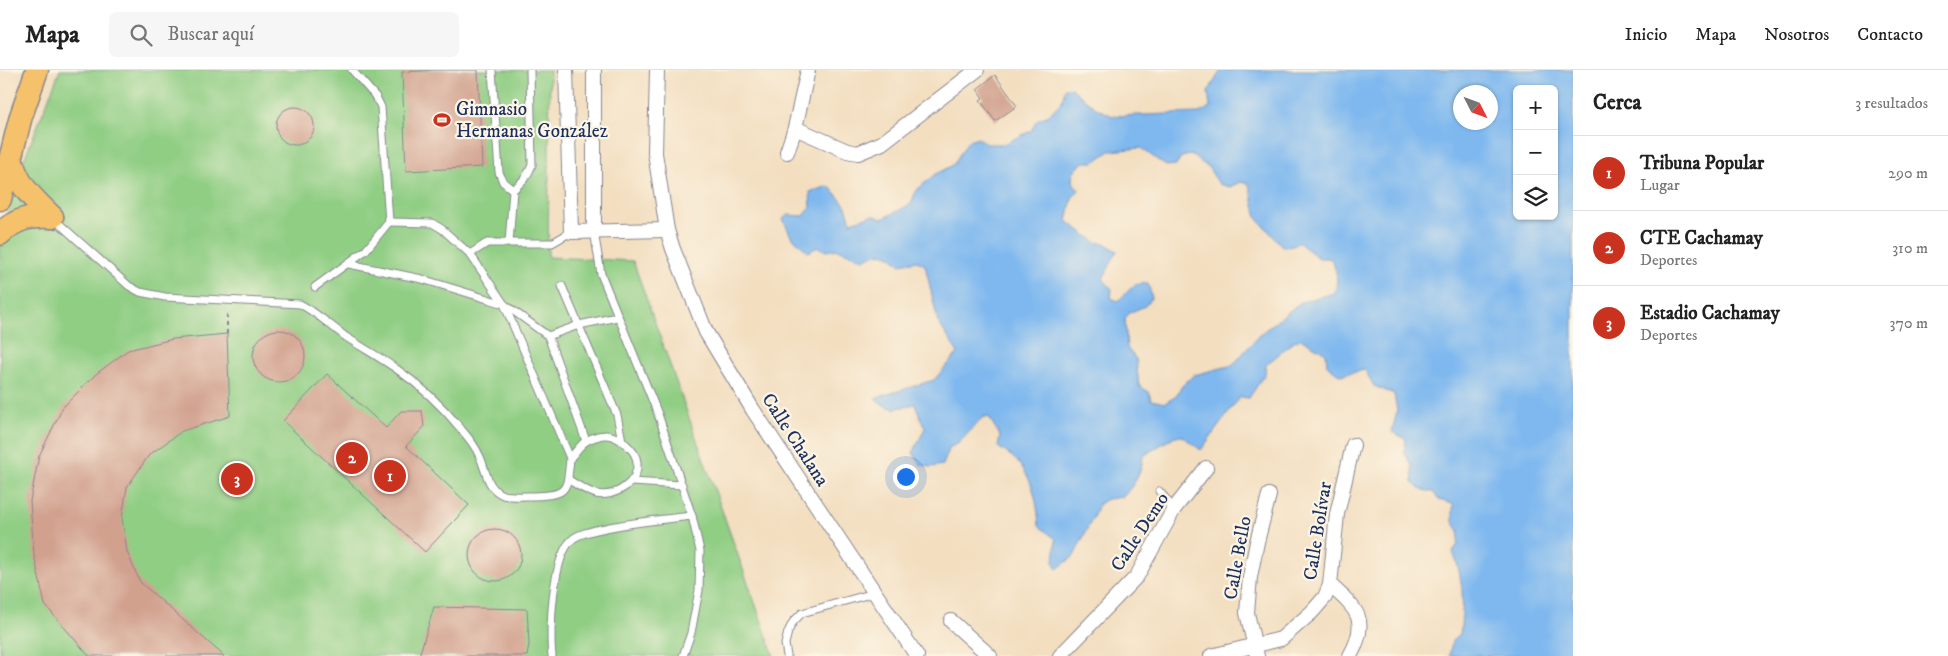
<!DOCTYPE html>
<html lang="es">
<head>
<meta charset="utf-8">
<style>
	body { margin:0; font-family:"IM FELL DW Pica",serif; background:#f6f6f6; color:#222 }
	.controls { position:absolute; right:15px; top:15px; display:grid; overflow:hidden; border-radius:8px; box-shadow:0 1px 4px #0004 }
	.controls button { width:45px; height:45px; display:grid; place-items:center; padding:0; border:0; border-bottom:1px solid #e0e0e0; background:#fff; color:#222; font:25px sans-serif }
	.compass { position:absolute; left:1453px; top:15px; width:45px; height:45px; border-radius:50%; background:#fff; box-shadow:0 1px 4px #0004; rotate:132deg }
	.you { position:absolute; left:905px; top:406px; width:18px; height:18px; margin:-12px; border:4px solid #fff; border-radius:50%; background:#1a73e8; box-shadow:0 0 0 8px #1a73e833 }
	.badge { display:grid; place-items:center; width:32px; height:32px; border-radius:50%; background:#c8321e; color:#fff; font-size:16px; font-weight:700 }
	.pin { position:absolute; translate:-50% -50%; border:2px solid #fff; box-shadow:0 1px 5px #0006 }
	.list { margin:0; padding:0; list-style:none }
	h2 { display:flex; justify-content:space-between; align-items:center; height:65px; margin:0; padding:0 20px; font-size:21px }
	h2 small { font-size:16px; font-weight:400; color:#767676 }
	.list li { display:grid; grid-template-columns:32px 1fr auto; gap:15px; align-items:center; box-sizing:border-box; height:75px; padding:0 20px; border-top:1px solid #e0e0e0 }
	.list b { display:block; font-size:19px; white-space:nowrap }
	.list p { margin:0; font-size:16px; white-space:nowrap; color:#767676 }
	.list em { font-size:16px; font-style:normal; color:#767676 }
	.icon { flex:none; width:28px; height:28px; fill:none; stroke:currentColor; stroke-width:2; stroke-linecap:round; stroke-linejoin:round }
	.map { position:relative; flex:none; width:1573px; height:586px; overflow:hidden }
	header { display:flex; align-items:center; gap:30px; box-sizing:border-box; height:70px; padding:0 25px; background:#fff; border-bottom:1px solid #e0e0e0 }
	header strong { font-size:24px }
	nav { display:flex; gap:28px; margin-inline-start:auto; font-size:18px }
	.search { width:350px; height:45px; background:#f6f6f6; display:flex; align-items:center; gap:12px; box-sizing:border-box; padding:0 18px; border-radius:8px; color:#767676; font-size:19px }
	main { display:flex }
	aside { flex:1; background:#fff }
	.map>svg:first-child { display:block }
</style>
</head>
<body>
<header>
<strong>Mapa</strong>
<div class="search"><svg class="icon" aria-label="search" viewBox="0 0 24 24"><circle cx="10" cy="10" r="6"/><path d="M15 15l6 6"/></svg>Buscar aquí</div>
<nav><a>Inicio</a><a>Mapa</a><a>Nosotros</a><a>Contacto</a></nav>
</header>
<main>
<div class="map">
<svg width="1573" height="586" viewBox="0 0 1573 586">
	<rect width="100%" height="100%" fill="#fcf5e5"/>
	<filter id="ink" filterUnits="userSpaceOnUse"><feTurbulence type="fractalNoise" baseFrequency=".02" numOctaves="2"/><feDisplacementMap in="SourceGraphic" scale="10" xChannelSelector="R" yChannelSelector="G"/><feConvolveMatrix kernelMatrix="1 2 1 2 8 2 1 2 1" color-interpolation-filters="sRGB"/></filter>
	<filter id="wash" filterUnits="userSpaceOnUse"><feTurbulence type="fractalNoise" baseFrequency=".0096" numOctaves="4" result="noise"/><feDisplacementMap in="SourceGraphic" scale="20" xChannelSelector="R" yChannelSelector="G"/><feGaussianBlur stdDeviation="1.12" result="paint"/><feColorMatrix in="noise" values="0 0 0 0 0 0 0 0 0 0 0 0 0 0 0 0 0 1.4 0 .05"/><feComposite in="paint" operator="in"/></filter>
	<g filter="url(#wash)">
		<rect width="100%" height="100%" fill="#f3dec0"/>
		<polygon fill="#90ce84" stroke="#567e71" points="60,0 550,0 548,187 633,191 774,586 0,586 0,176 15,112"/>
		<path fill="#7eb8ef" stroke="#4c74a6" fill-rule="evenodd" d="M 1221,0 L 1573,0 L 1573,586 L 1449,586 L 1452,571 L 1460,564 C 1464,533 1464,511 1453,482 L 1458,474 L 1459,461 L 1453,452 L 1453,434 L 1439,430 L 1433,422 L 1419,419 L 1413,413 L 1412,396 L 1404,382 L 1406,369 L 1392,362 L 1397,341 L 1394,324 L 1374,316 L 1365,300 L 1340,305 L 1327,295 L 1326,283 L 1302,269 L 1294,271 L 1266,295 L 1265,304 L 1249,328 L 1240,327 L 1201,380 L 1182,366 L 1175,366 L 1143,386 C 1141,405 1135,413 1123,427 L 1107,429 L 1100,433 L 1074,486 L 1057,499 L 1054,493 L 1056,469 L 1039,456 C 1037,431 1034,411 1017,391 C 1012,386 1004,381 998,377 L 1000,366 L 989,347 L 983,347 L 959,373 L 950,377 L 943,395 L 931,397 L 921,395 L 913,383 L 925,358 L 915,334 C 896,338 891,343 875,328 L 934,310 L 958,283 L 938,252 L 925,195 L 917,191 L 900,194 C 886,181 881,181 863,189 L 838,179 L 826,181 L 818,177 L 808,182 L 791,166 L 783,149 L 788,145 L 804,146 L 811,137 L 810,122 L 829,116 L 846,136 L 851,152 L 873,145 L 882,149 L 911,134 L 916,121 L 934,105 L 953,95 L 968,71 L 978,68 L 986,74 L 1004,74 L 1031,61 L 1037,50 L 1049,45 L 1062,31 L 1065,18 L 1071,18 L 1096,38 L 1113,46 L 1199,43 L 1210,37 L 1208,22 ZM 1517,19 L 1554,19 L 1554,146 L 1517,146 ZM 1460,22 L 1490,22 L 1490,52 L 1460,52 ZM 1141,78 L 1166,96 L 1176,95 L 1181,87 L 1191,85 L 1208,97 L 1219,114 L 1230,117 L 1240,112 L 1249,114 L 1257,148 L 1281,175 L 1285,177 L 1299,173 L 1319,188 L 1330,188 C 1337,197 1339,213 1334,223 L 1301,232 L 1260,264 L 1233,295 L 1194,305 L 1182,316 L 1175,327 L 1165,333 L 1151,330 L 1149,322 L 1139,316 L 1136,289 L 1127,278 L 1125,249 L 1129,243 L 1145,236 L 1152,228 L 1148,213 L 1134,215 L 1118,231 L 1111,228 L 1112,219 L 1103,209 L 1117,181 L 1104,173 L 1097,173 L 1067,151 L 1072,128 L 1079,120 L 1072,111 L 1073,103 L 1083,92 L 1094,92 L 1110,81 Z"/>
		<g id="blocks">
			<g fill="#d1a18e">
				<polygon points="437,0 478,0 482,97 406,101 402,2"/>
				<polygon points="995,5 1017,36 995,51 980,30 983,28 977,19"/>
				<circle cx="295" cy="56" r="19"/>
				<circle cx="279" cy="286" r="26"/>
				<polygon points="227,264 230,346 182,361 149,385 127,417 122,448 127,482 140,512 224,586 89,586 45,535 34,485 30,431 39,386 63,337 96,304 128,280 173,269"/>
				<polygon points="327,304 386,358 401,341 422,341 424,357 406,376 469,435 425,482 283,351"/>
				<circle cx="495" cy="485" r="26"/>
				<polygon points="434,537 527,539 529,574 527,586 419,586"/>
			</g>
		</g>
	</g>
	<g filter="url(#ink)">
		<use href="#blocks" fill-opacity="0" stroke="#87868f" stroke-width="1"/>
		<g fill="none" stroke-linecap="round" stroke-linejoin="round">
			<g stroke="#87868f" stroke-width="9">
				<g id="service">
					<polyline points="492,0 499,102 503,112 513,120"/>
					<path d="M 54,149 L 129,216 L 140,222 L 165,227 L 300,234 C 317,243 331,256 346,267 C 363,278 381,288 398,300 C 421,316 443,337 461,359 C 468,367 476,377 480,387 C 486,400 487,419 503,425 C 512,427 524,426 533,426 C 568,425 567,421 570,388 L 504,234 L 470,184 L 442,159 L 432,153 L 389,152"/>
					<polyline points="594,161 601,204 658,344 692,446 700,481 699,520 691,563 683,586"/>
					<path d="M 509,173 L 513,120 C 522,112 528,106 532,95 L 530,0"/>
					<polyline points="470,184 487,173 552,173 571,162"/>
					<polyline points="349,194 422,209 504,234 548,266 586,371"/>
					<polyline points="562,216 617,345 622,371"/>
					<polyline points="315,217 366,180 389,152 381,37 376,27 352,0"/>
					<polyline points="548,266 579,255 617,247"/>
					<path d="M 569,410 C 577,415 586,421 596,424 C 614,428 639,413 637,393 C 637,380 617,364 604,365 C 600,365 590,369 586,371 C 580,375 575,383 570,388"/>
					<polyline points="631,412 682,415"/>
					<polyline points="1159,421 1174,439"/>
					<path d="M 552,586 C 549,561 552,483 574,468 C 591,456 668,449 692,446"/>
					<polyline points="787,586 785,574 788,562 793,552 802,543 874,523"/>
				</g>
			</g>
			<g stroke="#87868f" stroke-width="16">
				<g id="minor">
					<polyline points="566,0 571,162 667,160"/>
					<polyline points="657,0 655,83 667,160 673,179 706,262 753,340 917,586"/>
					<polyline points="795,58 847,81 858,83 882,73 977,0"/>
					<polyline points="787,82 795,58 808,0"/>
					<polyline points="594,160 594,0"/>
					<path d="M 1330,515 C 1357,539 1370,550 1350,586"/>
					<polyline points="951,551 990,586"/>
					<polyline points="1060,586 1137,506 1174,439 1206,398"/>
					<polyline points="1211,586 1281,569 1312,542 1325,527 1330,515 1337,444 1353,375"/>
					<polyline points="1257,586 1247,543 1250,507 1257,472 1269,425"/>
				</g>
			</g>
			<g stroke="#87868f" stroke-width="25">
				<g id="primary">
					<path d="M 11,88 C 18,116 32,127 52,147"/>
					<polyline points="0,129 21,46 37,0"/>
					<path d="M 0,164 C 17,148 30,146 52,147"/>
				</g>
			</g>
			<polyline stroke="#87868f" stroke-width="2" stroke-dasharray="4 4" stroke-linecap="butt" points="227,264 227,240"/>
			<use href="#service" stroke="#fff" stroke-width="7"/>
			<use href="#minor" stroke="#fff" stroke-width="14"/>
			<use href="#primary" stroke="#f5c16b" stroke-width="22"/>
		</g>
	</g>
	<defs>
		<g id="stadium-bare" transform="scale(1.35)"><path d="M0-5a6.5 5 0 1 0 0 10a6.5 5 0 1 0 0-10ZM-3.5-1.8h7v3.6h-7Z" fill="#c8321e" stroke="#fcf5e5" stroke-width="2.5" paint-order="stroke"/></g>
	</defs>
	<g fill-rule="evenodd">
		<use href="#stadium-bare" x="442" y="50"/>
	</g>
	<g text-anchor="middle" dominant-baseline="central" stroke-width="4.5" stroke-linejoin="round" paint-order="stroke">
		<g font-size="19" fill="#1b2f5e" stroke="#fcf5e5" text-anchor="start">
			<text x="456" y="39">Gimnasio<tspan x="456" dy="22">Hermanas González</tspan></text>
		</g>
		<g font-size="19" fill="#1b2f5e" stroke="#fcf5e5">
			<text transform="translate(795 370) rotate(57)">Calle Chalana</text>
			<text transform="translate(1318 461) rotate(-81)">Calle Bolívar</text>
			<text transform="translate(1140 462) rotate(-57)">Calle Demo</text>
			<text transform="translate(1238 488) rotate(-80)">Calle Bello</text>
		</g>
	</g>
</svg>
<div class="controls">
<button>+</button>
<button>−</button>
<button><svg class="icon" aria-label="layers" viewBox="0 0 24 24"><path d="M12 4l9 5-9 5-9-5zM3 14l9 5 9-5"/></svg></button>
</div>
<svg class="compass" viewBox="-18 -18 36 36"><path d="M0-13l5 13h-10z" fill="#e53935"/><path d="M0 13l5-13h-10z" fill="#767676"/></svg>
<div class="you"></div>
<div class="pin badge" style="left:390px;top:406px">1</div>
<div class="pin badge" style="left:352px;top:388px">2</div>
<div class="pin badge" style="left:237px;top:409px">3</div>
</div>
<aside>
<h2>Cerca<small>3 resultados</small></h2>
<ul class="list">
<li><span class="badge">1</span><div><b>Tribuna Popular</b><p>Lugar</p></div><em>290 m</em></li>
<li><span class="badge">2</span><div><b>CTE Cachamay</b><p>Deportes</p></div><em>310 m</em></li>
<li><span class="badge">3</span><div><b>Estadio Cachamay</b><p>Deportes</p></div><em>370 m</em></li>
</ul>
</aside>
</main>
</body>
</html>
